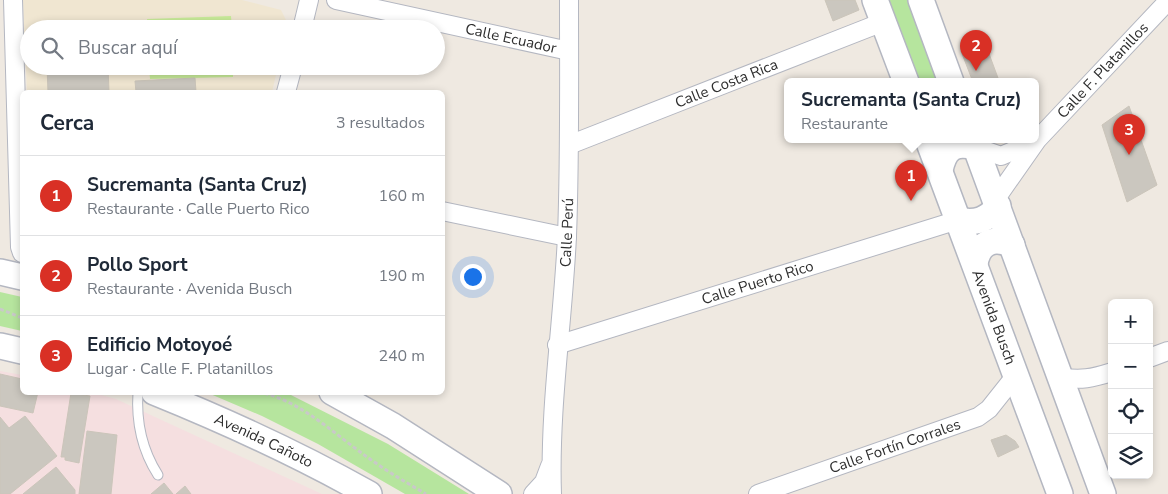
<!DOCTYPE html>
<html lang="es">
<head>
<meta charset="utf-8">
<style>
	body { margin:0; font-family:"Nunito Sans",sans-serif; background:#f6f6f7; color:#1f2937 }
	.controls { position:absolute; right:15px; bottom:15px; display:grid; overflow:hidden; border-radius:8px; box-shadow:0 2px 8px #0003 }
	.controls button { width:45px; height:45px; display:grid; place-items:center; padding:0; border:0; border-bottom:1px solid #e0e1e3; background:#fff; color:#1f2937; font:25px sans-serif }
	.you { position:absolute; left:472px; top:276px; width:18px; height:18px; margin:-12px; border:4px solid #fff; border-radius:50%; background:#1a73e8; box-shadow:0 0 0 8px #1a73e833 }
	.badge { display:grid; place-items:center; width:32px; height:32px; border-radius:50%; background:#d93025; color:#fff; font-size:16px; font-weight:700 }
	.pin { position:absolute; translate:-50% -41px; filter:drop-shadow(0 1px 2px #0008) }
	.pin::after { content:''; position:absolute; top:26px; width:18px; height:15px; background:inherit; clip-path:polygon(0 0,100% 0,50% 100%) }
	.popup { position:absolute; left:784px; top:78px; width:255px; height:65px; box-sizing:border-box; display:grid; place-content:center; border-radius:8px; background:#fff; filter:drop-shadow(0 1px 4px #0005); font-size:16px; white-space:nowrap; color:#747a83 }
	.popup b { font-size:19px; color:#1f2937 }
	.popup::after { content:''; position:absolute; left:50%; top:100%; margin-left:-10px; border:10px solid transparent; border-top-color:#fff }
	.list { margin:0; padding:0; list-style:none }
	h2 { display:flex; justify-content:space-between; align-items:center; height:65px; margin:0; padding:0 20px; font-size:21px }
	h2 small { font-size:16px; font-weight:400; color:#747a83 }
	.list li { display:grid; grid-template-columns:32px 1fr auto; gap:15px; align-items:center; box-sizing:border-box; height:80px; padding:0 20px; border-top:1px solid #e0e1e3 }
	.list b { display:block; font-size:19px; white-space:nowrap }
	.list p { margin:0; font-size:16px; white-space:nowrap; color:#747a83 }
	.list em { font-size:16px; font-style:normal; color:#747a83 }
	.icon { flex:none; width:28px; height:28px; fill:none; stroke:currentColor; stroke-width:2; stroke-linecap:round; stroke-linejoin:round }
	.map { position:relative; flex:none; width:1168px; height:494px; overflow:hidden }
	.search { position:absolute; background:#fff; box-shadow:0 2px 8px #0003; left:20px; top:20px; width:425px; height:55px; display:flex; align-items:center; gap:12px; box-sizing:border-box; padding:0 18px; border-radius:28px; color:#747a83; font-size:19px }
	.panel { position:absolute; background:#fff; box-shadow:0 2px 8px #0003; left:20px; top:90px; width:425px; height:305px; border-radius:8px }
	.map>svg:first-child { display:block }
</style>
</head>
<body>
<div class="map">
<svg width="1168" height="494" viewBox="0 0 1168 494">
	<rect width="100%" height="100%" fill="#efe9e1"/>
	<polygon fill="#f0e6d1" points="23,0 242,0 281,10 288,24 287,29 29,29 29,66 278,66 272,92 27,92"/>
	<polygon fill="#f5dfe0" points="0,371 22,375 22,392 94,393 116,399 322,494 0,494"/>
	<g fill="#b6e59e">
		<polygon points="886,0 913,0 943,82 917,82"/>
		<polygon points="0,292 22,297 22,331 0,326"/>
		<polygon points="208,393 287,393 388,444 469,494 405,494 318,444 262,416"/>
	</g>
	<g fill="#c9ec9a">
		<polygon points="231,16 232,29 148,29 147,19"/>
		<polygon points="149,66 233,66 233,77 150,79"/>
	</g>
	<g fill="#cbc7bf" stroke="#cbc5ba">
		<polygon points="825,0 855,0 859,10 833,21"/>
		<polygon points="985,43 998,78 986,82 973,82 961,51"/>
		<polygon points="47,66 108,66 109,92 48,92"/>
		<polygon points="195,78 196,92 136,92 135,81"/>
		<polygon points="1129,106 1157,185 1127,202 1102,125"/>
		<polygon points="0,374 22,379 22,392 38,392 33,413 0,406"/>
		<polygon points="71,393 90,396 79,463 65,460 65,457 61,457"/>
		<polygon points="25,416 57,456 10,494 0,494 0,417 9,428"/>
		<polygon points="87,431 117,435 111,494 79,494"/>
		<polygon points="1006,435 1015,441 1019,447 998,457 991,440"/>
		<polygon points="56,467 75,490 75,494 23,494"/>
		<polygon points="164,483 173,494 151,494"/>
		<polygon points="185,486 191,494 176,494"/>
	</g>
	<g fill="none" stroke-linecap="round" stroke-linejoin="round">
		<g stroke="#b4b7c1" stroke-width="11">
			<path id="service" d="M 138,392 C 136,422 142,450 158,475"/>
		</g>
		<g stroke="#b4b7c1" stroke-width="20">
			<g id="minor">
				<polyline points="13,0 20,247 22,253"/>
				<path id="s1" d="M 336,0 L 569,51"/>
				<polyline points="302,29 309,0"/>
				<polyline points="286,92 293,66"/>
				<path id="s2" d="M 569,145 L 883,22"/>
				<polyline points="975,147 1001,156 1034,142"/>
				<path id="s3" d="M 995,200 L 1037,140 L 1168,1"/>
				<polyline points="442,211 567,237"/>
				<path id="s4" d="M 557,345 L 958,220"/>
				<polyline points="1149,358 1168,351"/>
				<path d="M 1061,377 C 1080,381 1093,378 1112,372"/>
				<polyline points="533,494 544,482 550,466"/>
				<path id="s5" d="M 552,494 C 549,408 563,322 567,236 C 570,157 569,79 569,0"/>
				<path id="s6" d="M 758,494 L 978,417 L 989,409 L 1016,375"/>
			</g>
		</g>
		<g stroke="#b4b7c1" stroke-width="28">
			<g id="secondary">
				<polyline points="875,0 906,82"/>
				<polyline points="921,0 951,82"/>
				<path id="s7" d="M 928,140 L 1060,494"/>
				<polyline points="973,140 1103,494"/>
				<path d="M 940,170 C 945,148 954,142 975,147"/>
				<path d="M 958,220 C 975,224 988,220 998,206"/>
				<path d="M 975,264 C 978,243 993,236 1012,245"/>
				<polyline points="0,272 22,277"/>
				<polyline points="0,346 22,351"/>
				<path id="s8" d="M 154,392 C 228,422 300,455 369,494"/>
				<polyline points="332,392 393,426 499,494"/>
			</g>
		</g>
		<g stroke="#c9c9c9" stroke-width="3" stroke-dasharray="4 2.5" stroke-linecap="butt">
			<polyline points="0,309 22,318"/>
			<path d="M 258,392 C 301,400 335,435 370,459 C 388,472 407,483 426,494"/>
		</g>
		<use href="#service" stroke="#fff" stroke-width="9"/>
		<use href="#minor" stroke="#fff" stroke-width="18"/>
		<use href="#secondary" stroke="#fff" stroke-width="25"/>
	</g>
	<g text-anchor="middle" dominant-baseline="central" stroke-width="4" stroke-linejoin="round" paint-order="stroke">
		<g font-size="15" fill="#2e2e2e" stroke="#fff">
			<text stroke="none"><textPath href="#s1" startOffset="179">Calle Ecuador</textPath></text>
			<text stroke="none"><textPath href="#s3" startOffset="169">Calle F. Platanillos</textPath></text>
			<text stroke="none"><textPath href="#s2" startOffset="169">Calle Costa Rica</textPath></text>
			<text stroke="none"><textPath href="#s5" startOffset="262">Calle Perú</textPath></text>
			<text stroke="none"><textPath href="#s4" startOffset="210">Calle Puerto Rico</textPath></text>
			<text stroke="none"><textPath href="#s7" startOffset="189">Avenida Busch</textPath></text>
			<text stroke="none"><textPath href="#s8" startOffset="120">Avenida Cañoto</textPath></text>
			<text stroke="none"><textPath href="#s6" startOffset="145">Calle Fortín Corrales</textPath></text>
		</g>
	</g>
</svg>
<div class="controls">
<button>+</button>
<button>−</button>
<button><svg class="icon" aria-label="locate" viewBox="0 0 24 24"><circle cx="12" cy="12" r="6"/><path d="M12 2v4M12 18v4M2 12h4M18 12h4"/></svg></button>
<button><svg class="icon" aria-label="layers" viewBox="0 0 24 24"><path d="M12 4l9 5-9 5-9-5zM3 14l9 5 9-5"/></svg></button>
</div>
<div class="you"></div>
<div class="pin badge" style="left:911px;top:201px">1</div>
<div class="popup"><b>Sucremanta (Santa Cruz)</b>Restaurante</div>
<div class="pin badge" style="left:976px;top:71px">2</div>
<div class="pin badge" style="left:1129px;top:155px">3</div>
<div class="search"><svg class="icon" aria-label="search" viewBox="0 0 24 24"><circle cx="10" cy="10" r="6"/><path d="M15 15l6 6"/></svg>Buscar aquí</div>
<section class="panel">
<h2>Cerca<small>3 resultados</small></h2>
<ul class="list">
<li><span class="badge">1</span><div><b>Sucremanta (Santa Cruz)</b><p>Restaurante · Calle Puerto Rico</p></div><em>160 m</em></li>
<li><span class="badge">2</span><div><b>Pollo Sport</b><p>Restaurante · Avenida Busch</p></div><em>190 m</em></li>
<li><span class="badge">3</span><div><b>Edificio Motoyoé</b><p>Lugar · Calle F. Platanillos</p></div><em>240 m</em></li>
</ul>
</section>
</div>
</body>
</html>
